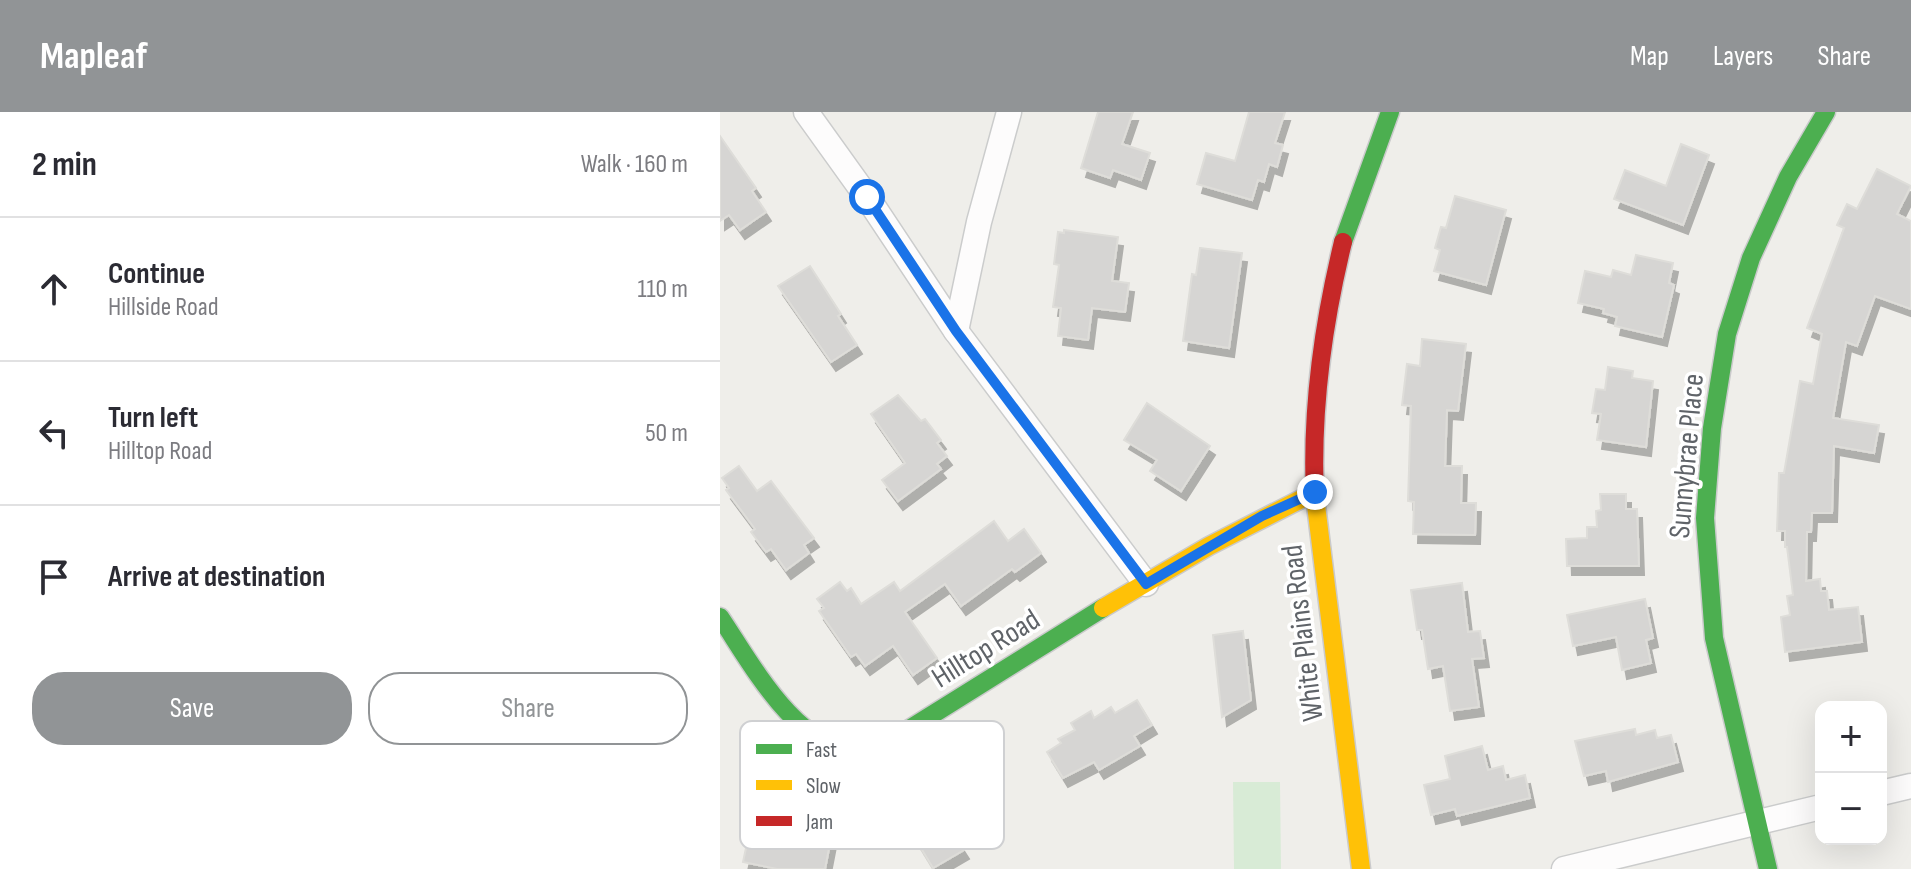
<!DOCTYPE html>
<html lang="en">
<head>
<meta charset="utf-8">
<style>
	body { margin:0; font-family:"Sofia Sans Condensed",sans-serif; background:#f7f7f7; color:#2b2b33 }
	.controls { position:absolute; right:24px; bottom:24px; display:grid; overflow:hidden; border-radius:16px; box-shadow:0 8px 32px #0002 }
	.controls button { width:72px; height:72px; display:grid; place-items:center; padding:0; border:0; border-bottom:2px solid #e1e1e2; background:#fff; color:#2b2b33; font:40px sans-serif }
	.stop { position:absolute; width:24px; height:24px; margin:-18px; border:6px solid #1a73e8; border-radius:50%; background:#fff }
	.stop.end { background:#1a73e8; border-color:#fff; box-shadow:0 2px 8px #0008 }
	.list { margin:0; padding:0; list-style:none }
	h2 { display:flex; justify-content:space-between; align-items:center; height:104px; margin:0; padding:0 32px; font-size:34px }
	h2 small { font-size:26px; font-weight:400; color:#7c7c81 }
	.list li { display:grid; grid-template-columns:52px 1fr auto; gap:24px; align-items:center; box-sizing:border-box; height:144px; padding:0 32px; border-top:2px solid #e1e1e2 }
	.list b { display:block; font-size:30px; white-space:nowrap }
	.list p { margin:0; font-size:26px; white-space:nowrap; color:#7c7c81 }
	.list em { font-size:26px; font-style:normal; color:#7c7c81 }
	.actions { display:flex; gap:16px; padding:24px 32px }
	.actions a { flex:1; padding:18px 0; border:2px solid #919496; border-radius:32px; text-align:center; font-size:28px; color:#919496 }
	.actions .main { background:#919496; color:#fff }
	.icon { flex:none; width:44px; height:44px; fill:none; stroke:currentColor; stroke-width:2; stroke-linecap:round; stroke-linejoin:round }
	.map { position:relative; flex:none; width:1191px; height:757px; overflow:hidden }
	header { display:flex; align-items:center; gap:48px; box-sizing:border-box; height:112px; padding:0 40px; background:#919496; color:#fff }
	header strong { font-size:38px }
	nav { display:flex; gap:44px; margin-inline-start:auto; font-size:28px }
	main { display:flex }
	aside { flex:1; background:#fff }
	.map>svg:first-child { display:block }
</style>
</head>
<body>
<header>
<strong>Mapleaf</strong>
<nav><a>Map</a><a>Layers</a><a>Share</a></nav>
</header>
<main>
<aside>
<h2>2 min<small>Walk · 160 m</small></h2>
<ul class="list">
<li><svg class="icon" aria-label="ahead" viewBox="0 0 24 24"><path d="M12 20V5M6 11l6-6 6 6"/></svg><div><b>Continue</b><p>Hillside Road</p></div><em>110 m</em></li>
<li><svg class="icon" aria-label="left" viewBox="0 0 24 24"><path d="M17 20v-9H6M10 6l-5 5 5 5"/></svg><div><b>Turn left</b><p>Hilltop Road</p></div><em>50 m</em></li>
<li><svg class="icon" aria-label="arrive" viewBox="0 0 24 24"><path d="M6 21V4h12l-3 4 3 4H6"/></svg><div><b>Arrive at destination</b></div></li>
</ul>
<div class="actions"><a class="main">Save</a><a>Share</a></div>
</aside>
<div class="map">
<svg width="1191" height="757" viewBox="0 0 1191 757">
	<defs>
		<filter id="shadow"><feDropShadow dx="5" dy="9" stdDeviation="0" flood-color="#0004"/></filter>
	</defs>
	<rect width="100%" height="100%" fill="#efeeea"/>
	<polygon fill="#d8ebd6" points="513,670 560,670 561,757 514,757"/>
	<g fill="#d6d5d3" stroke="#deddd9" stroke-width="2" filter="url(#shadow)">
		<polygon points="378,0 413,0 402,32 430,41 421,68 393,58 390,66 361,56"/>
		<polygon points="529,0 565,0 555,31 563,33 557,55 549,52 544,70 538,68 532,88 477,72 486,41 515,49"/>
		<polygon points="0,24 36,76 32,79 46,100 20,118 9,103 0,109"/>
		<polygon points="961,32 989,43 963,113 894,87 905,58 946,74"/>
		<polygon points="1157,57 1191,74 1177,102 1191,109 1191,197 1155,184 1137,234 1126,230 1113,306 1159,313 1154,341 1114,334 1112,401 1092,401 1091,420 1087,420 1086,469 1100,467 1101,479 1107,479 1109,498 1138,495 1142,530 1065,540 1061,505 1070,503 1067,484 1073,483 1067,435 1065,435 1065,419 1057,419 1059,361 1064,361 1080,269 1093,272 1102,222 1087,216 1124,116 1117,113 1127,92 1137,97"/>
		<polygon points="735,84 786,98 766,173 714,159 720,138 715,136 721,115 726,116"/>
		<polygon points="344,118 398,125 392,169 409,171 405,200 372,196 368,228 338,224 341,196 333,195 339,153 334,152 338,120 344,121"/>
		<polygon points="480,136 522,141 509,236 463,229 472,162 476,163"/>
		<polygon points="916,143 953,151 949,171 954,173 942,225 895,214 897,205 883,201 884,197 858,191 865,159 891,165 893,158 911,163"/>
		<polygon points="90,154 121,202 118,204 137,233 111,250 58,174"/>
		<polygon points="702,227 746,232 738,299 727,298 725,354 742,354 741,391 756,391 755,423 693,422 694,390 688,389 691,294 682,293 687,252 700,254"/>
		<polygon points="888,255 913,259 912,266 933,269 926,335 877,328 881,302 872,301 876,277 885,278"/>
		<polygon points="178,283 201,309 205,307 221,328 217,331 227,344 217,352 221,357 178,389 162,368 185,351 151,302"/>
		<polygon points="427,291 490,334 461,379 430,359 437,348 404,328"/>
		<polygon points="19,354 37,379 51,369 94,426 84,433 89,441 66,458 51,437 46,440 31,420 35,417 6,378 9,376 2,366"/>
		<polygon points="880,382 906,382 906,397 917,397 919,454 847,454 846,427 867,426 867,415 877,415 876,399 881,398"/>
		<polygon points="274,409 288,429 304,417 321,441 295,460 292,457 241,494 225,472 185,500 217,546 193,563 173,534 145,554 136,542 131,545 99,499 104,496 97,487 120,470 127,479 131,476 141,492 174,470 180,479"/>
		<polygon points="742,471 748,520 760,519 764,546 752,547 759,595 730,599 723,554 708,557 702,518 697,518 691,478"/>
		<polygon points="925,487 933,526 926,528 931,551 902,558 896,525 853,534 847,503"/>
		<polygon points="523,519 531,588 502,605 493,523"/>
		<polygon points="417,588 432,613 414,624 420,634 379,658 374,650 343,666 327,640 341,631 338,627 355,618 351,611 371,599 374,606 391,595 395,601"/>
		<polygon points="915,617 916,623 935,618 937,626 951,623 958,650 888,670 886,659 864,664 855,629"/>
		<polygon points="762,634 768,658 783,654 786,668 805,663 810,686 737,704 735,697 711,703 704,673 730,667 725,644"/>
		<polygon points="206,656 244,718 235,724 244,738 213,756 190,718 212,705 191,664"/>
		<polygon points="90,717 112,721 105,757 57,757 23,750 29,722 77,733 79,722 89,724"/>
	</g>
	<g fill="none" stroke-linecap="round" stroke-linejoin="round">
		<g stroke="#cbcccc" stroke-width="27">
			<g id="street">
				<polyline points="86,0 147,85 236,219 426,472"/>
				<polyline points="236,219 259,110 289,0"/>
				<polyline points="1161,681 1191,674"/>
				<polyline points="844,757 1101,695"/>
			</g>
		</g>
		<g stroke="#cacacb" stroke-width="21">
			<g id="fast">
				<polyline points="623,130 670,0"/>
				<path d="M 0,505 C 30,549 77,639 137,637 C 154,637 168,629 183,621 L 383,496"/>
				<polyline points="1048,757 994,526 985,406 992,316 1007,222 1031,146 1068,65 1106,0"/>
			</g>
		</g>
		<g stroke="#cacacb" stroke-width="21">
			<g id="slow">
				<polyline points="595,385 641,757"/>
				<polyline points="383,496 489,434 595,380"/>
			</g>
		</g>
		<g stroke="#cacacb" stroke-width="21">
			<path id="jam" d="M 595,385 C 591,300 603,212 623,130"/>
		</g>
		<use href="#street" stroke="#fdfcfc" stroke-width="24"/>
		<use href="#fast" stroke="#4caf50" stroke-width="18"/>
		<use href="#slow" stroke="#ffc107" stroke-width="18"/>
		<use href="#jam" stroke="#c62828" stroke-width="18"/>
	</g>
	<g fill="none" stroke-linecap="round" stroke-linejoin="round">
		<polyline stroke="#1a73e8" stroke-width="10" points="147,85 236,219 426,472 542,404 595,380"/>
	</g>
	<g text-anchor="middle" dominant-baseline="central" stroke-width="7" stroke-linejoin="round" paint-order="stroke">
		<g font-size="30" fill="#5f6368" stroke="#fff">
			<text transform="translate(967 344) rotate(-85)">Sunnybrae Place</text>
			<text transform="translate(583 521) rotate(-97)">White Plains Road</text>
			<text transform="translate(266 537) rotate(-32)">Hilltop Road</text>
		</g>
	</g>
	<rect x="20" y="609" width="264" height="128" rx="12" fill="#fff" stroke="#cfd0d2" stroke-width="2"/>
	<rect x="36" y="632" width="36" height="10" fill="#4caf50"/>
	<rect x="36" y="668" width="36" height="10" fill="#ffc107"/>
	<rect x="36" y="704" width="36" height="10" fill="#c62828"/>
	<g font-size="22" fill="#5f6368">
		<text x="86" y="645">Fast</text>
		<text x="86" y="681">Slow</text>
		<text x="86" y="717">Jam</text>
	</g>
</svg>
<div class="controls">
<button>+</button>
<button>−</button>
</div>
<div class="stop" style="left:147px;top:85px"></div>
<div class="stop end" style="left:595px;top:380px"></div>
</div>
</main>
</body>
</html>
